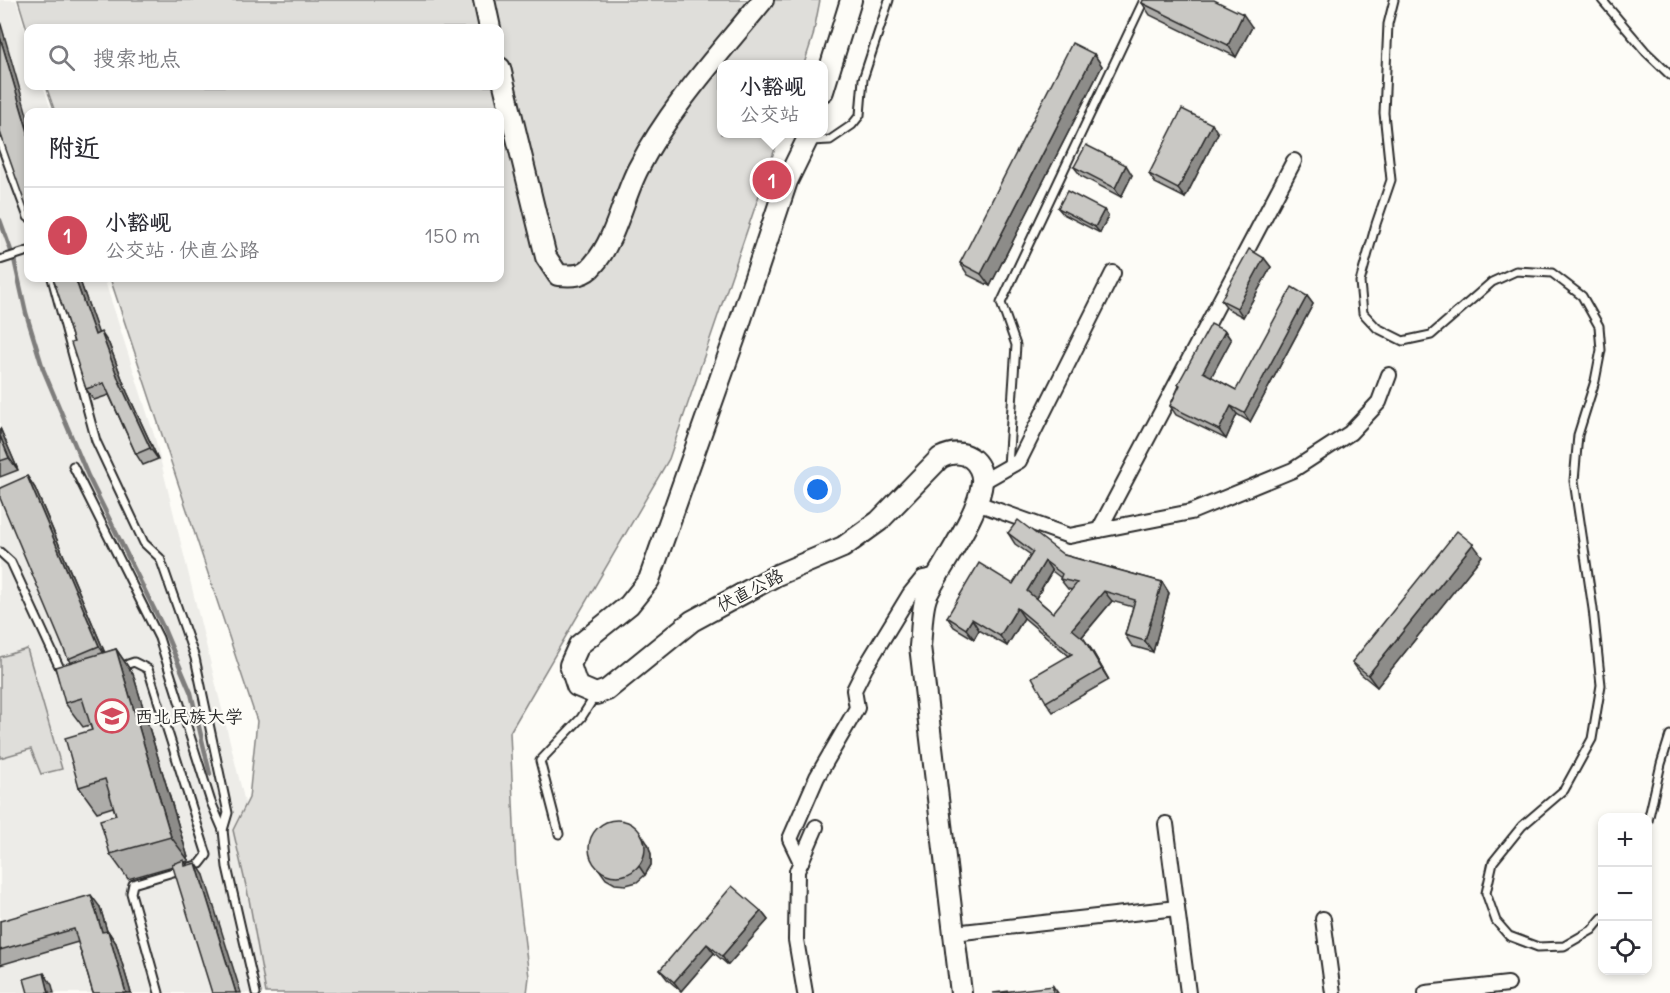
<!DOCTYPE html>
<html lang="zh">
<head>
<meta charset="utf-8">
<style>
	body { margin:0; font-family:Delius,"LXGW WenKai TC",sans-serif; background:#f2f2f3; color:#2b2b33 }
	.controls { position:absolute; right:18px; bottom:18px; display:grid; overflow:hidden; border-radius:12px; box-shadow:0 3px 9px #0003 }
	.controls button { width:54px; height:54px; display:grid; place-items:center; padding:0; border:0; border-bottom:2px solid #e1e1e2; background:#fff; color:#2b2b33; font:30px sans-serif }
	.you { position:absolute; left:818px; top:490px; width:21px; height:21px; margin:-15px; border:4px solid #fff; border-radius:50%; background:#1a73e8; box-shadow:0 0 0 9px #1a73e833 }
	.badge { display:grid; place-items:center; width:39px; height:39px; border-radius:50%; background:#d1495b; color:#fff; font-size:20px; font-weight:700 }
	.pin { position:absolute; translate:-50% -50%; border:3px solid #fff; box-shadow:0 2px 6px #0006 }
	.popup { position:absolute; left:717px; top:60px; width:111px; height:78px; box-sizing:border-box; display:grid; place-content:center; border-radius:12px; background:#fff; filter:drop-shadow(0 2px 4px #0005); font-size:20px; white-space:nowrap; color:#7c7c81 }
	.popup b { font-size:22px; color:#2b2b33 }
	.popup::after { content:''; position:absolute; left:50%; top:100%; margin-left:-12px; border:12px solid transparent; border-top-color:#fff }
	.list { margin:0; padding:0; list-style:none }
	h2 { display:flex; justify-content:space-between; align-items:center; height:78px; margin:0; padding:0 24px; font-size:26px }
	h2 small { font-size:20px; font-weight:400; color:#7c7c81 }
	.list li { display:grid; grid-template-columns:39px 1fr auto; gap:18px; align-items:center; box-sizing:border-box; height:96px; padding:0 24px; border-top:2px solid #e1e1e2 }
	.list b { display:block; font-size:22px; white-space:nowrap }
	.list p { margin:0; font-size:20px; white-space:nowrap; color:#7c7c81 }
	.list em { font-size:20px; font-style:normal; color:#7c7c81 }
	.icon { flex:none; width:33px; height:33px; fill:none; stroke:currentColor; stroke-width:2; stroke-linecap:round; stroke-linejoin:round }
	.map { position:relative; flex:none; width:1670px; height:993px; overflow:hidden }
	.search { position:absolute; background:#fff; box-shadow:0 3px 9px #0003; left:24px; top:24px; width:480px; height:66px; display:flex; align-items:center; gap:15px; box-sizing:border-box; padding:0 21px; border-radius:12px; color:#7c7c81; font-size:22px }
	.panel { position:absolute; background:#fff; box-shadow:0 3px 9px #0003; left:24px; top:108px; width:480px; height:174px; border-radius:12px }
	.map>svg:first-child { display:block }
</style>
</head>
<body>
<div class="map">
<svg width="1670" height="993" viewBox="0 0 1670 993">
	<rect width="100%" height="100%" fill="#fdfcf7"/>
	<filter id="ink" filterUnits="userSpaceOnUse"><feTurbulence type="fractalNoise" baseFrequency=".0167" numOctaves="2"/><feDisplacementMap in="SourceGraphic" scale="12" xChannelSelector="R" yChannelSelector="G"/><feConvolveMatrix kernelMatrix="1 2 1 2 8 2 1 2 1" color-interpolation-filters="sRGB"/></filter>
	<g filter="url(#ink)">
		<polygon fill="#edece8" points="0,0 16,0 28,39 28,86 43,86 52,112 28,112 28,278 104,278 155,438 292,993 0,993"/>
		<g fill="#dfdeda" stroke="#858482" stroke-width="1.5">
			<polygon points="18,0 820,0 813,36 804,64 721,64 721,134 780,134 669,459 510,732 516,871 529,977 527,993 266,993 249,899 233,830 249,798 257,721 110,278 500,278 500,112 55,112 46,86 500,86 500,28 28,28 28,33"/>
			<polygon points="27,649 62,769 41,774 31,749 0,758 0,657"/>
		</g>
		<g fill="none" stroke-linecap="round" stroke-linejoin="round">
			<polyline stroke="#7e7d7b" stroke-width="4.5" points="0,220 14,259 26,313 43,369 88,476 163,627 191,693 210,774"/>
			<g stroke="#2b2b2b" stroke-width="11">
				<g id="service">
					<polyline points="1394,0 1388,24 1384,113 1391,180 1376,224 1360,282 1363,313 1377,328 1403,341 1431,335 1492,282 1516,271 1552,273 1582,296 1599,326 1601,350 1595,381 1578,435 1574,481 1593,609 1601,685 1592,739 1564,790 1522,826 1493,862 1486,893 1496,921 1509,936 1538,947 1564,946 1592,930 1602,918"/>
					<polyline points="1602,0 1646,52 1670,75"/>
					<polyline points="810,141 830,140 852,125 860,115 863,79 889,0"/>
					<polyline points="0,142 28,217"/>
					<polyline points="0,260 28,251"/>
					<polyline points="52,278 96,441 144,543 160,558 195,658 228,813 223,830"/>
					<polyline points="73,466 159,638 211,802 223,830 227,867 256,993"/>
					<polyline points="1008,466 1016,345 1001,303 1144,0"/>
					<polyline points="0,552 11,562 63,675"/>
					<polyline points="119,667 134,662 148,669 207,855 200,864 133,884 131,893 159,993"/>
					<polyline points="1648,821 1661,764 1670,735"/>
					<polyline points="559,834 540,761 581,718 595,696"/>
				</g>
			</g>
			<g stroke="#2b2b2b" stroke-width="18">
				<g id="minor">
					<polyline points="982,482 1019,461 1113,273"/>
					<polyline points="977,503 1069,536 1191,512 1293,470 1350,433 1379,402 1389,375"/>
					<polyline points="1099,530 1294,161"/>
					<polyline points="1166,824 1188,993"/>
					<polyline points="801,862 790,839 817,777 857,708 854,690 865,668 910,594 923,578 938,575"/>
					<polyline points="1323,919 1333,993"/>
					<polyline points="954,933 1177,908"/>
					<polyline points="805,993 796,940 797,871 816,827"/>
					<polyline points="1426,993 1508,984"/>
				</g>
			</g>
			<g stroke="#2b2b2b" stroke-width="24">
				<g id="secondary">
					<polyline points="484,0 490,28"/>
					<path d="M 500,68 L 546,257 L 558,275 C 572,276 584,277 594,264 C 616,239 623,198 638,169 C 670,107 719,54 763,0"/>
					<polyline points="823,91 851,0"/>
					<path d="M 810,134 L 787,181 L 735,337 L 649,580 L 629,605 L 579,645 L 570,665 L 577,686 L 596,694 L 607,690 L 692,621 L 777,575 L 843,547 L 879,521 L 940,458 C 950,453 961,451 971,458 C 978,463 983,473 982,482 C 979,515 942,564 927,595 C 921,609 922,630 920,646 L 961,993"/>
				</g>
			</g>
			<use href="#service" stroke="#fdfcf7" stroke-width="7"/>
			<use href="#minor" stroke="#fdfcf7" stroke-width="14"/>
			<use href="#secondary" stroke="#fdfcf7" stroke-width="20"/>
		</g>
		<g fill="#adaca9" stroke="#2b2b2b" stroke-width="1.5" fill-rule="evenodd">
			<polygon points="1142,3 1252,27 1236,57 1150,15"/>
			<polygon points="1094,54 1102,66 990,286 968,275 960,263"/>
			<polygon points="1218,133 1185,198 1155,183 1149,174"/>
			<polygon points="1074,167 1132,175 1121,197 1081,176"/>
			<polygon points="1058,208 1104,210 1108,216 1100,233 1063,214"/>
			<polygon points="1264,258 1271,267 1243,317 1228,309 1221,300"/>
			<polygon points="53,278 79,278 98,333 109,344 127,392 158,459 143,465 136,454 109,395 94,400 86,389 74,342"/>
			<polygon points="1307,296 1313,304 1250,422 1237,414 1226,439 1176,415 1170,406 1179,386 1178,384 1225,331 1231,340 1211,377 1236,390"/>
			<polygon points="0,428 18,470 0,477"/>
			<polygon points="27,476 35,488 105,653 116,649 133,674 189,861 185,862 187,865 204,875 173,866 128,879 110,854 116,815 113,807 97,812 79,787 92,730 90,725 83,727 65,703 71,663 68,659"/>
			<path d="M 1008,533 L 1064,555 L 1162,582 L 1169,593 L 1153,652 L 1132,646 L 1125,635 L 1133,607 L 1112,601 L 1082,637 L 1091,649 L 1109,680 L 1053,712 L 1046,702 L 1069,656 L 1024,618 L 1007,646 L 979,630 L 974,639 L 954,627 L 947,617 L 1013,584 L 1031,555 L 1015,544 ZM 1052,571 L 1061,578 L 1060,579 L 1068,589 L 1072,590 L 1053,613 L 1036,598 Z"/>
			<polygon points="1482,556 1377,687 1361,674 1352,662"/>
			<polygon points="648,844 651,854 651,865 645,875 637,882 626,885 615,884 606,879 593,861"/>
			<polygon points="100,907 107,931 108,931 116,943 131,993 93,993 78,942 0,965 0,921"/>
			<polygon points="761,911 768,920 728,965 714,953 681,991 667,979 660,970"/>
		</g>
		<g fill="#8d8c89" stroke="#2b2b2b" stroke-width="1.5">
			<polygon points="1243,14 1252,27 1236,57 1228,45"/>
			<polygon points="0,21 28,118 28,132 0,37"/>
			<polygon points="1094,54 1102,66 990,286 981,274"/>
			<polygon points="1212,124 1218,133 1185,198 1178,189"/>
			<polygon points="1126,165 1132,175 1121,197 1115,188"/>
			<polygon points="1104,210 1108,216 1100,233 1095,227"/>
			<polygon points="1264,258 1271,267 1243,317 1237,308"/>
			<polygon points="75,278 79,278 103,346 95,335"/>
			<polygon points="1307,296 1313,304 1250,422 1244,413"/>
			<polygon points="1225,331 1231,340 1209,381 1203,372"/>
			<polygon points="101,332 109,344 127,392 158,459 150,448 119,381"/>
			<polygon points="1231,406 1237,414 1226,439 1219,430"/>
			<polygon points="0,428 18,470 9,458 0,436"/>
			<polygon points="27,476 35,488 107,658 99,646"/>
			<polygon points="1473,544 1482,556 1377,687 1368,675"/>
			<polygon points="1045,561 1052,571 1034,601 1027,591"/>
			<polygon points="1162,582 1169,593 1153,652 1145,641"/>
			<polygon points="1104,591 1112,601 1080,639 1072,629"/>
			<polygon points="1017,608 1024,618 1007,646 1000,636"/>
			<polygon points="972,619 979,630 974,639 966,629"/>
			<polygon points="1084,639 1091,649 1109,680 1102,669"/>
			<polygon points="116,649 133,674 189,861 171,837"/>
			<polygon points="642,835 648,844 651,854 651,865 645,875 639,866"/>
			<polygon points="196,863 204,875 241,993 236,993"/>
			<polygon points="91,895 100,907 111,945 102,932"/>
			<polygon points="761,911 768,920 728,965 722,956"/>
			<polygon points="108,931 116,943 131,993 126,993"/>
			<polygon points="707,944 714,953 681,991 674,982"/>
			<polygon points="44,973 52,985 54,993 49,993"/>
			<polygon points="1053,986 1058,993 1053,993"/>
		</g>
		<g fill="#c9c8c4" stroke="#2b2b2b" stroke-width="1.5" fill-rule="evenodd">
			<polygon points="1143,0 1214,0 1243,14 1228,45 1142,3"/>
			<polygon points="0,37 28,132 28,212 0,132"/>
			<polygon points="1072,43 1094,54 981,274 960,263"/>
			<polygon points="1182,109 1212,124 1178,189 1149,174"/>
			<polygon points="1086,145 1126,165 1115,188 1074,167"/>
			<polygon points="1067,191 1104,210 1095,227 1058,208"/>
			<polygon points="1249,249 1264,258 1237,308 1221,300"/>
			<polygon points="53,278 75,278 95,335 101,332 119,381 150,448 136,454 104,383 86,389 71,343 74,342"/>
			<polygon points="1292,287 1307,296 1244,413 1231,406 1219,430 1170,406 1180,385 1178,384 1211,324 1225,331 1203,372 1236,390"/>
			<polygon points="0,436 9,458 0,461"/>
			<polygon points="27,476 99,646 68,659 0,498 0,488"/>
			<path d="M 1018,520 L 1064,555 L 1162,582 L 1145,641 L 1125,635 L 1135,600 L 1104,591 L 1072,629 L 1084,639 L 1102,669 L 1046,702 L 1032,677 L 1072,654 L 1017,608 L 1000,636 L 972,619 L 966,629 L 947,617 L 979,563 L 1013,584 L 1033,552 L 1008,533 ZM 1045,561 L 1062,574 L 1060,579 L 1077,583 L 1053,613 L 1027,591 Z"/>
			<polygon points="1457,531 1473,544 1368,675 1352,662"/>
			<polygon points="116,649 171,837 110,854 100,820 116,815 105,779 79,787 65,738 92,730 82,698 65,703 55,667"/>
			<circle cx="617" cy="848" r="28"/>
			<polygon points="184,860 185,866 196,863 236,993 212,993 172,864"/>
			<polygon points="732,886 761,911 722,956 707,944 674,982 660,970"/>
			<polygon points="91,895 102,932 108,931 126,993 93,993 74,929 0,950 0,921"/>
			<polygon points="44,973 49,993 28,993 24,979"/>
			<polygon points="1053,986 1053,993 993,993"/>
		</g>
	</g>
	<defs>
		<g id="university-ring" transform="scale(1.725)"><circle r="9.5" fill="#fdfcf7" stroke="#d1495b" stroke-width="1.5"/><path d="M0-5L7-2L0 1L-7-2ZM-4 1L0 2.5L4 1V4Q0 6-4 4Z" fill="#d1495b"/></g>
	</defs>
	<g fill-rule="evenodd">
		<use href="#university-ring" x="112" y="716"/>
	</g>
	<g text-anchor="middle" dominant-baseline="central" stroke-width="4.5" stroke-linejoin="round" paint-order="stroke">
		<g font-size="18" fill="#2b2b2b" stroke="#fdfcf7">
			<text transform="translate(750 590) rotate(-27)">伏直公路</text>
		</g>
		<g font-size="18" fill="#2b2b2b" stroke="#fdfcf7" text-anchor="start">
			<text x="135" y="716">西北民族大学</text>
		</g>
	</g>
</svg>
<div class="controls">
<button>+</button>
<button>−</button>
<button><svg class="icon" aria-label="locate" viewBox="0 0 24 24"><circle cx="12" cy="12" r="6"/><path d="M12 2v4M12 18v4M2 12h4M18 12h4"/></svg></button>
</div>
<div class="you"></div>
<div class="pin badge" style="left:772px;top:180px">1</div>
<div class="popup"><b>小豁岘</b>公交站</div>
<div class="search"><svg class="icon" aria-label="search" viewBox="0 0 24 24"><circle cx="10" cy="10" r="6"/><path d="M15 15l6 6"/></svg>搜索地点</div>
<section class="panel">
<h2>附近<small></small></h2>
<ul class="list">
<li><span class="badge">1</span><div><b>小豁岘</b><p>公交站 · 伏直公路</p></div><em>150 m</em></li>
</ul>
</section>
</div>
</body>
</html>
